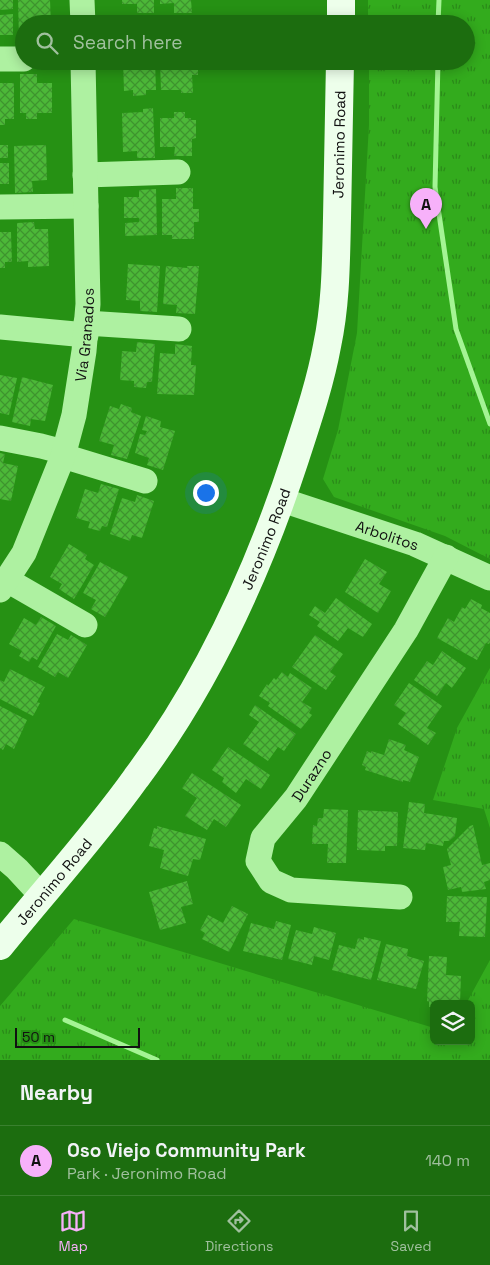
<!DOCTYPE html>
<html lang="en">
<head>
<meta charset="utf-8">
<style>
	body { margin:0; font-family:"Space Grotesk",sans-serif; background:#29751d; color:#f1f3f6 }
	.controls { position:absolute; right:15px; bottom:15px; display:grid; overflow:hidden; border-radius:8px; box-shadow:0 2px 12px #0003 }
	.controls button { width:45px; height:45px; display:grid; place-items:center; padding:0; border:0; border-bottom:1px solid #3a802f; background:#1c6d0f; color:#f1f3f6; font:25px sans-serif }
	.scale { position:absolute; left:15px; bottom:12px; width:125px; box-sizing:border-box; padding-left:5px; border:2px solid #111; border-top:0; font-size:14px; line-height:18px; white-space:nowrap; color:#111; -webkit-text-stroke:4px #269114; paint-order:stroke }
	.you { position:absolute; left:205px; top:492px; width:18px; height:18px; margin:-12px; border:4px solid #fff; border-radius:50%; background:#1a73e8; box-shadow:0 0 0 8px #1a73e833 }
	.badge { display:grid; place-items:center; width:32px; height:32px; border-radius:50%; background:#f7b1fa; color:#111; font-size:16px; font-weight:700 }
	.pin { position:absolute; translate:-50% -41px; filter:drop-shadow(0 1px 2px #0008) }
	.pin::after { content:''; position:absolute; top:26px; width:18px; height:15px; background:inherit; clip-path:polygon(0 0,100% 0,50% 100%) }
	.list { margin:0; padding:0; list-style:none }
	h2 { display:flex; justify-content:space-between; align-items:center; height:65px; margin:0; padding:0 20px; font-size:21px }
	h2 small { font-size:16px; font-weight:400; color:#a0c09e }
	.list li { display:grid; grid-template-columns:32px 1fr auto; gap:15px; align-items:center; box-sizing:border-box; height:70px; padding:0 20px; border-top:1px solid #3a802f }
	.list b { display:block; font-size:19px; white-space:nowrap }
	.list p { margin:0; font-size:16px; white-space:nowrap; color:#a0c09e }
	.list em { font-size:16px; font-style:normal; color:#a0c09e }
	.icon { flex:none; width:28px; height:28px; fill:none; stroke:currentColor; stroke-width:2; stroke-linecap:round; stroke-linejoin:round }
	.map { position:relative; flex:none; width:490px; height:1060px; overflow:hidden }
	.search { position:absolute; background:#1c6d0f; box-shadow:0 2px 12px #0003; left:15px; right:15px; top:15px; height:55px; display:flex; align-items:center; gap:12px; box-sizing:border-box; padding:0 18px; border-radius:28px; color:#a0c09e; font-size:19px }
	.sheet { height:135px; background:#1c6d0f }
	nav { display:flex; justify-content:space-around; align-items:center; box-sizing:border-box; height:70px; border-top:1px solid #3a802f; background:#1c6d0f; font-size:14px; color:#a0c09e }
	nav a { display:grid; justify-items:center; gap:2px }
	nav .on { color:#f7b1fa }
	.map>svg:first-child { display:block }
</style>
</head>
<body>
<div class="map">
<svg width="490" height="1060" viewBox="0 0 490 1060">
	<defs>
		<pattern id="grass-tufts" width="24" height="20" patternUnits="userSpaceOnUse" patternTransform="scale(1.25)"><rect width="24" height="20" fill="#33ab1d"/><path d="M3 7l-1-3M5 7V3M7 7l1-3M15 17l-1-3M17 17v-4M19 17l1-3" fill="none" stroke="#2a8a18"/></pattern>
		<pattern id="building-cross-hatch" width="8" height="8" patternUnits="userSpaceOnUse" patternTransform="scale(1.25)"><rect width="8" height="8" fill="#4cb838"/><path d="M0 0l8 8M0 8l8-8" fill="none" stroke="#3e942e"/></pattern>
	</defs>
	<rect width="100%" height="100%" fill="#269114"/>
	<g fill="url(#grass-tufts)">
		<polygon points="368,0 490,0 490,559 445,536 334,497 323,479 338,430 357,333 369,125 369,61 466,61 466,24 368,24"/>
		<polygon points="490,668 490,828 484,809 433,800 457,728"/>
		<polygon points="74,919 434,1028 434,1041 471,1041 471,1004 466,1004 490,960 490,1060 0,1060 0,1006"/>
	</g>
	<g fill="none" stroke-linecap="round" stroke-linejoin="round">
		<g stroke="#a4f494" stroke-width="5">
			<polyline points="438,24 439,0"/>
			<polyline points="438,61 435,187 456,329 490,424"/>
			<polyline points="65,1020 157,1060"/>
		</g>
	</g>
	<g fill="url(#building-cross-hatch)">
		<polygon points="0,0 13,0 13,9 0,10"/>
		<polygon points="18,0 50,0 51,24 24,24 24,41 19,41"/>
		<polygon points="122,0 154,0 154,13 137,13 137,4 122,4"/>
		<polygon points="160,0 191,0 192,13 174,13 174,3 160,4"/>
		<polygon points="13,14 13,35 0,35 0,15"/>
		<polygon points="123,61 155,61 156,90 146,90 146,95 133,96 133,90 124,91"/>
		<polygon points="160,61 198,61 198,75 192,75 193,93 181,93 181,90 161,90"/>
		<polygon points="20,74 37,74 37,83 52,83 52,113 37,113 37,119 26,119 26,113 20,113"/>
		<polygon points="0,83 14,83 14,119 5,119 5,125 0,125"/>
		<polygon points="153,108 155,158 137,158 137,151 123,152 122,113 143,112 143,109"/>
		<polygon points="174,112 185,112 185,118 191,118 191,120 196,120 196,138 192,139 192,156 174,156 175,147 160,147 160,118 174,118"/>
		<rect x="0" y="145" width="8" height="13"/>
		<polygon points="46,145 47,180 32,181 33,192 15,193 14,146"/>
		<rect x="0" y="163" width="9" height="21"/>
		<polygon points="176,188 193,188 193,209 199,209 199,222 194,222 194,239 172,239 172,235 162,235 162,199 176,199"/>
		<polygon points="156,189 157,235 125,236 125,223 139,222 139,218 124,218 124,197 139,197 139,190"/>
		<polygon points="34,222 35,229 48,229 49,266 28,267 28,261 17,262 17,223"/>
		<polygon points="0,232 11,232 12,262 5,262 5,268 0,268"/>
		<polygon points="128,264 160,266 157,312 140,311 140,301 126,300"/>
		<polygon points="166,266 187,268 187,266 199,266 195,314 176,313 177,305 163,304"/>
		<polygon points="137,342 155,344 152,382 147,382 146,388 134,387 134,381 120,380 122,351 136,352"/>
		<polygon points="175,344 192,346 191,365 196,365 194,395 157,394 160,353 175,354"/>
		<polygon points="0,375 17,378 9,415 0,413"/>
		<polygon points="22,377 53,385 45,421 31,419 30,426 12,422"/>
		<polygon points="121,404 132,408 131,412 141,416 127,459 111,455 114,445 99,441 110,406 119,409"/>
		<polygon points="146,416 161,421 160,427 175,431 163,470 147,465 149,458 135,453 140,434 145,435 147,431 142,430"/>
		<polygon points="0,453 5,454 3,463 18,466 11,501 0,499"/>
		<polygon points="101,484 119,489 107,527 102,526 100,531 88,528 90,522 76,518 85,489 98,493"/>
		<polygon points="137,495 154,501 142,538 132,535 130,541 110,534 122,498 135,502"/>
		<polygon points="69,544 87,555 85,559 94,565 74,599 59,589 62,584 50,577"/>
		<polygon points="365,559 387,572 379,584 391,591 378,613 345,592"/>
		<polygon points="100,562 128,577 105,617 91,609 96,600 83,593"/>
		<polygon points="336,598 372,624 363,637 348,628 338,641 317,626 320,622 309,615 315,606 325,613"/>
		<polygon points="471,599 482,605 481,608 490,613 490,642 489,644 486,643 477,660 437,638 448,618 454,622 462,607 465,609"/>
		<polygon points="41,617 56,626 37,660 32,657 29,662 19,656 22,651 9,644 24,618 36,625"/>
		<polygon points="57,634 68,640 71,635 87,645 68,678 58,672 55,677 38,667"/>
		<polygon points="315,635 343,654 330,672 336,676 326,690 292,667"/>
		<polygon points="442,651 466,668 452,688 446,683 437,696 414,680 427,661 433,665"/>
		<polygon points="10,669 45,687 37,702 40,703 33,716 0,699 0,680 4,682"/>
		<polygon points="282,672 288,677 290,673 312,688 302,702 312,708 309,713 312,715 301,729 268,706 270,703 259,696 267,684 268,686 274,678 276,680"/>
		<polygon points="409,683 442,706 427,728 436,733 428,745 398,724 406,713 394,705"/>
		<polygon points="255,705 296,734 284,751 278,747 268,761 243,744 259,722 249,715"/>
		<polygon points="0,706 27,720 14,749 6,744 3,750 0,748"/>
		<polygon points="389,739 406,745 404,750 419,757 410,782 403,780 403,782 365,770 366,767 362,765 367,751 371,753 371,751 384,755"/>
		<polygon points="228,747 270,775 261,789 246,779 236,793 222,782 224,778 212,770"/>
		<polygon points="192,773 241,805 226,827 214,819 207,830 185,816 197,798 182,788"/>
		<polygon points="409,802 425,804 424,813 457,818 455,836 449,841 444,841 443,846 426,843 425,850 403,848"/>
		<polygon points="324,809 348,810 346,863 327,863 328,844 312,844 313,825 317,826 318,818 323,818"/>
		<polygon points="358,810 398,812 397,846 385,846 385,851 357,850"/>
		<polygon points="473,825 482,865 490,863 490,880 484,882 486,889 462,892 461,887 448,890 443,867 451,865 447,849 470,826"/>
		<polygon points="157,826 206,839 200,860 193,859 188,876 160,868 164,850 149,846 154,828 157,829"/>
		<polygon points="187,881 193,904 181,907 186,923 160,930 149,892"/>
		<polygon points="447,896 487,897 485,937 459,936 460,922 446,922"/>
		<polygon points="232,906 248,914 229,952 202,939 205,933 200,930 208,915 223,923"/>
		<polygon points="276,921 291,925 282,960 243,951 251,923 274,929"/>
		<polygon points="314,927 336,933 329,960 314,956 312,965 288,959 296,930 312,934"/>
		<polygon points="364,937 381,941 371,980 332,970 339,945 355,949 358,938 364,940"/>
		<polygon points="386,944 408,949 407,956 424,961 416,989 377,980"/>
		<polygon points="429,956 447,957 446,975 461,976 460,1003 439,1002 439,1004 434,1004 434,1007 429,1007 429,1002 427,1001"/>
	</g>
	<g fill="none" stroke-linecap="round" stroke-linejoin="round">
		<g stroke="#aef1a1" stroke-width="25">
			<polyline points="82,0 83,24"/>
			<polyline points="0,59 24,59"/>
			<polyline points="85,175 178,172"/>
			<polyline points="0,207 86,206"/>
			<polyline points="86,323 179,329"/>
			<polyline points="0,327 86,335"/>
			<polyline points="0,438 41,446 64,452"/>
			<polyline points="63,456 145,481"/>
			<path id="s1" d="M 282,500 L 415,544 L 490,578"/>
			<polyline points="7,580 85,625"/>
			<path id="s2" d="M 0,590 L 24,553 L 63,456 L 74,415 L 84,351 L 88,304 L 83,61"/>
			<polyline points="0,854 17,869 41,895"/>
			<path id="s3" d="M 400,897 L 291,890 L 271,881 L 258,861 L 263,838 L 296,798 L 406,630 L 446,557"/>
		</g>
		<g stroke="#edffeb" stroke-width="28">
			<polyline points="341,24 341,0"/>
			<path id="s4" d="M 0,946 C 45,890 94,837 136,778 C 208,682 258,572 295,459 C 307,422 320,384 327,346 C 336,304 336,261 337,218 C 338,166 339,114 340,61"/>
		</g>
	</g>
	<g text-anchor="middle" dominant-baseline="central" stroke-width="4.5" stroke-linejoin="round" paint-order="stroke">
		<g font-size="15" fill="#111" stroke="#269114">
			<text stroke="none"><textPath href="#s4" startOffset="894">Jeronimo Road</textPath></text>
			<text stroke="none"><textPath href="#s2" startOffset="272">Via Granados</textPath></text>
			<text stroke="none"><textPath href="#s1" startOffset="111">Arbolitos</textPath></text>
			<text stroke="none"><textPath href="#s4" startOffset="489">Jeronimo Road</textPath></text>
			<text stroke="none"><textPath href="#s3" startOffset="258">Durazno</textPath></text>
			<text stroke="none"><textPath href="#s4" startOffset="84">Jeronimo Road</textPath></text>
		</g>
	</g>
</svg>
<div class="controls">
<button><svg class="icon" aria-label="layers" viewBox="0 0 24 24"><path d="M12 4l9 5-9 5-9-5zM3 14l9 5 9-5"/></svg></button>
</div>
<div class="scale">50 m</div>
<div class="you"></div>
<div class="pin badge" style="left:426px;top:229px">A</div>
<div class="search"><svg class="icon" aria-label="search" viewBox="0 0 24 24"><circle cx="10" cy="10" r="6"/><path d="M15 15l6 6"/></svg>Search here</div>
</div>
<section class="sheet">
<h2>Nearby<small></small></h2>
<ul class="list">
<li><span class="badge">A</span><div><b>Oso Viejo Community Park</b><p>Park · Jeronimo Road</p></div><em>140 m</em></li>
</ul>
</section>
<nav>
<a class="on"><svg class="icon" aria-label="map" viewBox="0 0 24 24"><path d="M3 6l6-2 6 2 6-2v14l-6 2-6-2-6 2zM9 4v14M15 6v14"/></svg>Map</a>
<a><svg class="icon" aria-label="directions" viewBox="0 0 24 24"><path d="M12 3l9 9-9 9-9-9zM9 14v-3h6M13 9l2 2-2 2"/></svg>Directions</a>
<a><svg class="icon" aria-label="saved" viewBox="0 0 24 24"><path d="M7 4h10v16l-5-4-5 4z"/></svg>Saved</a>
</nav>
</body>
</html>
